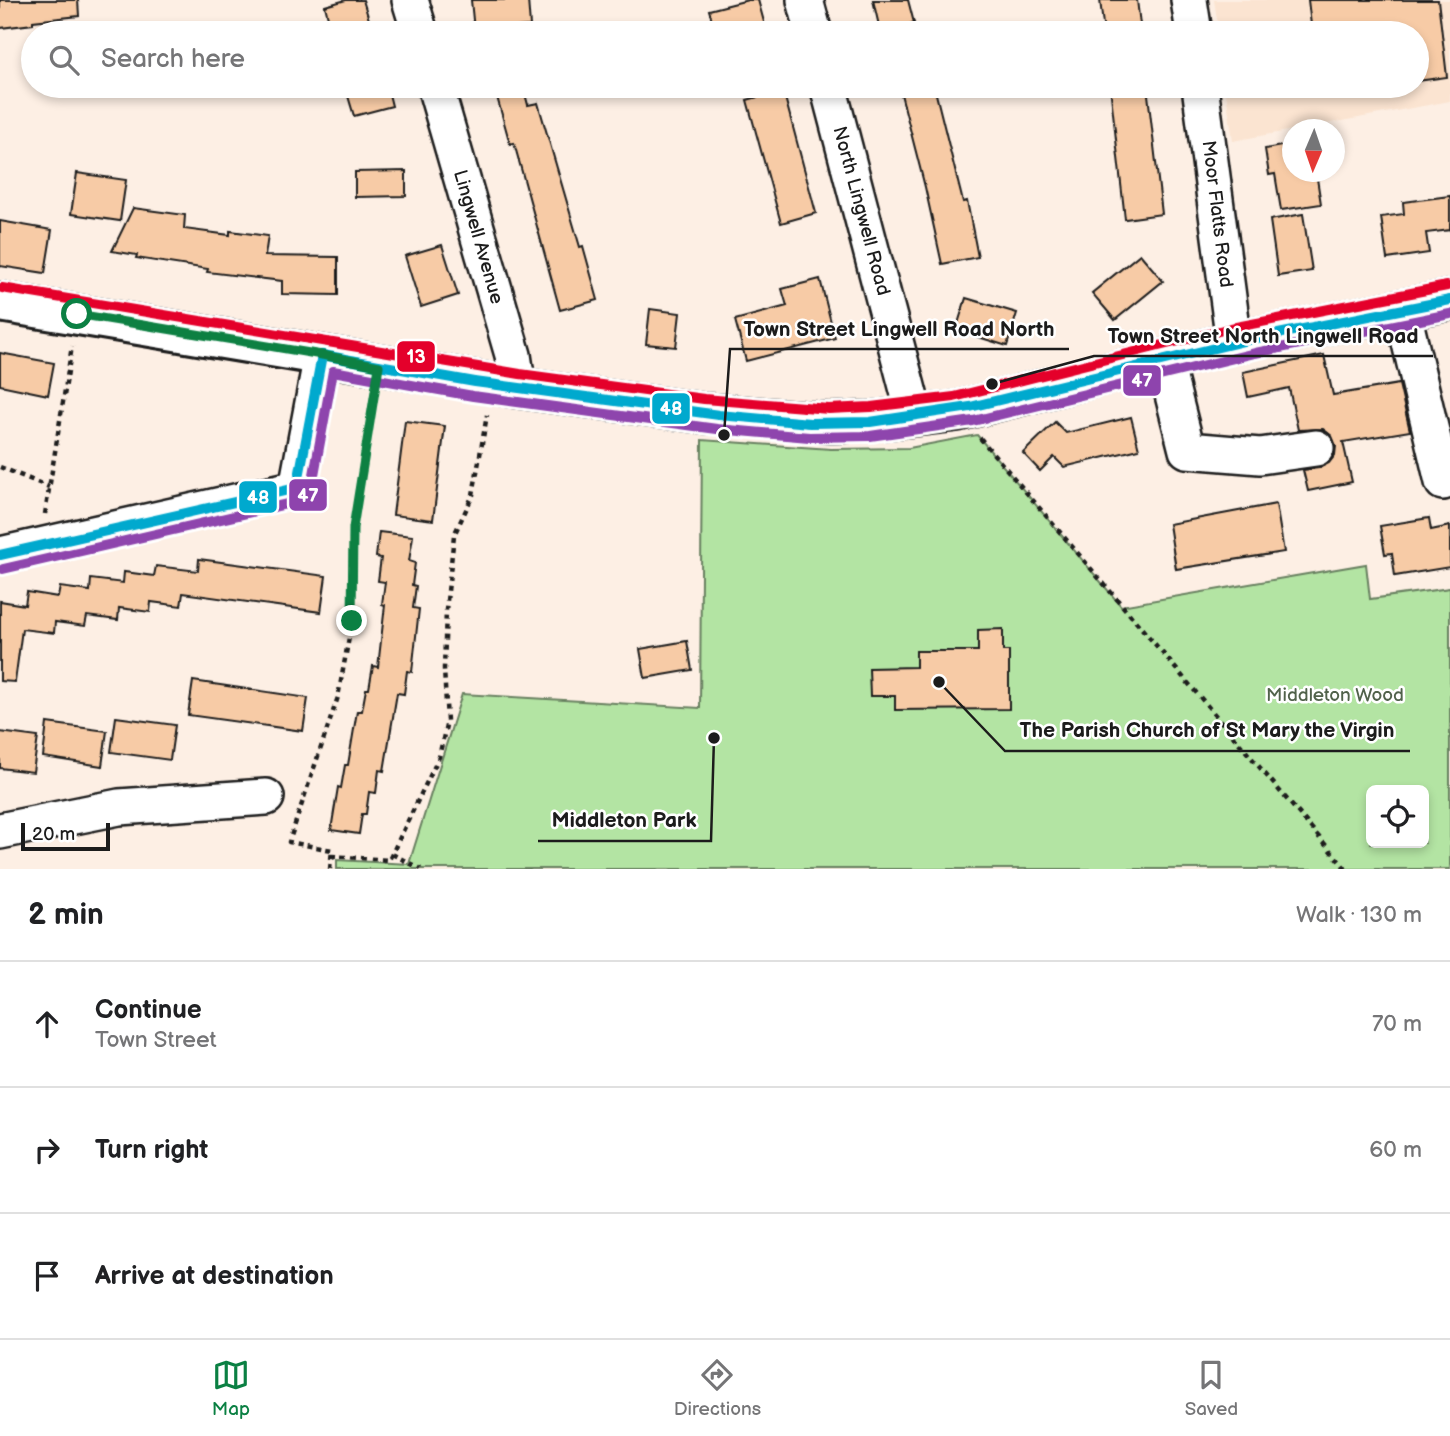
<!DOCTYPE html>
<html lang="en">
<head>
<meta charset="utf-8">
<style>
	body { margin:0; font-family:"Balsamiq Sans",sans-serif; background:#f6f6f6; color:#202124 }
	.controls { position:absolute; right:21px; bottom:21px; display:grid; overflow:hidden; border-radius:10px; box-shadow:0 4px 10px #0003 }
	.controls button { width:63px; height:63px; display:grid; place-items:center; padding:0; border:0; border-bottom:2px solid #e0e0e0; background:#fff; color:#202124; font:35px sans-serif }
	.compass { position:absolute; left:1282px; top:119px; width:63px; height:63px; border-radius:50%; background:#fff; box-shadow:0 4px 10px #0003; rotate:182deg }
	.scale { position:absolute; left:21px; bottom:18px; width:89px; box-sizing:border-box; padding-left:7px; border:4px solid #1c1c1c; border-top:0; font-size:19px; line-height:24px; white-space:nowrap; color:#1c1c1c; -webkit-text-stroke:5px #fff; paint-order:stroke }
	.stop { position:absolute; width:21px; height:21px; margin:-16px; border:5px solid #0b8043; border-radius:50%; background:#fff }
	.stop.end { background:#0b8043; border-color:#fff; box-shadow:0 2px 7px #0008 }
	.list { margin:0; padding:0; list-style:none }
	h2 { display:flex; justify-content:space-between; align-items:center; height:91px; margin:0; padding:0 28px; font-size:30px }
	h2 small { font-size:23px; font-weight:400; color:#757577 }
	.list li { display:grid; grid-template-columns:46px 1fr auto; gap:21px; align-items:center; box-sizing:border-box; height:126px; padding:0 28px; border-top:2px solid #e0e0e0 }
	.list b { display:block; font-size:26px; white-space:nowrap }
	.list p { margin:0; font-size:23px; white-space:nowrap; color:#757577 }
	.list em { font-size:23px; font-style:normal; color:#757577 }
	.icon { flex:none; width:38px; height:38px; fill:none; stroke:currentColor; stroke-width:2; stroke-linecap:round; stroke-linejoin:round }
	.map { position:relative; flex:none; width:1450px; height:869px; overflow:hidden }
	.search { position:absolute; background:#fff; box-shadow:0 4px 10px #0003; left:21px; right:21px; top:21px; height:77px; display:flex; align-items:center; gap:18px; box-sizing:border-box; padding:0 24px; border-radius:38px; color:#757577; font-size:26px }
	.sheet { height:469px; background:#fff }
	nav { display:flex; justify-content:space-around; align-items:center; box-sizing:border-box; height:98px; border-top:2px solid #e0e0e0; background:#fff; font-size:19px; color:#757577 }
	nav a { display:grid; justify-items:center; gap:4px }
	nav .on { color:#0b8043 }
	.map>svg:first-child { display:block }
</style>
</head>
<body>
<div class="map">
<svg width="1450" height="869" viewBox="0 0 1450 869">
	<rect width="100%" height="100%" fill="#fdefe4"/>
	<filter id="ink" filterUnits="userSpaceOnUse"><feTurbulence type="fractalNoise" baseFrequency=".0143" numOctaves="2"/><feDisplacementMap in="SourceGraphic" scale="14" xChannelSelector="R" yChannelSelector="G"/><feConvolveMatrix kernelMatrix="1 2 1 2 8 2 1 2 1" color-interpolation-filters="sRGB"/></filter>
	<g filter="url(#ink)">
		<polygon fill="#fbe4d1" points="1214,0 1450,0 1450,101 1233,141 1225,86 1417,86 1417,33 1219,33"/>
		<path fill="#b3e4a3" stroke="#688060" stroke-width="2" fill-rule="evenodd" d="M 977,435 L 1121,606 L 1366,564 L 1370,599 L 1450,588 L 1450,869 L 337,869 L 337,860 L 409,864 L 462,694 L 700,708 L 702,440 L 831,449 L 909,448 ZM 1371,790 L 1424,790 L 1424,843 L 1371,843 Z"/>
		<g fill="#f7cba6" stroke="#1c1c1c" stroke-width="2">
			<polygon points="0,0 78,0 79,16 33,21 33,24 0,28"/>
			<polygon points="346,0 363,0 373,33 332,33 325,6"/>
			<polygon points="471,0 528,0 530,26 474,30"/>
			<polygon points="748,0 758,0 767,33 716,33 709,10"/>
			<polygon points="873,0 908,0 914,23 880,30"/>
			<polygon points="1100,0 1137,0 1141,33 1104,33"/>
			<polygon points="1308,0 1438,0 1447,77 1417,81 1417,33 1312,33"/>
			<polygon points="345,86 387,86 392,106 354,116"/>
			<polygon points="494,86 523,86 528,105 538,103 580,247 583,246 598,300 560,310 514,143 510,144"/>
			<polygon points="899,86 934,86 963,202 967,201 978,257 942,264 925,187"/>
			<polygon points="1110,86 1147,86 1162,214 1125,219"/>
			<polygon points="783,90 816,213 781,223 747,100"/>
			<polygon points="1292,144 1292,172 1316,172 1321,204 1281,210 1275,174 1269,175 1265,149"/>
			<polygon points="406,171 406,196 355,197 355,172"/>
			<polygon points="77,173 126,180 120,221 71,214"/>
			<polygon points="1450,196 1450,230 1426,233 1429,253 1387,259 1381,217 1404,214 1403,202"/>
			<polygon points="133,208 185,215 184,229 230,235 230,231 268,236 265,256 338,257 338,295 282,294 282,281 207,272 208,269 136,258 137,255 112,251"/>
			<polygon points="1303,214 1312,271 1278,276 1270,220"/>
			<polygon points="0,221 52,230 45,273 0,266"/>
			<polygon points="442,245 458,295 421,307 405,256"/>
			<polygon points="1140,254 1163,281 1115,320 1092,293"/>
			<polygon points="820,279 835,338 746,361 735,320 787,306 782,289"/>
			<polygon points="966,298 1017,313 1007,346 956,330"/>
			<polygon points="650,309 680,313 676,347 646,344"/>
			<polygon points="0,353 54,363 48,395 0,385"/>
			<polygon points="1324,355 1333,395 1399,384 1410,431 1343,442 1352,482 1308,491 1303,470 1319,468 1329,463 1335,455 1336,446 1332,436 1323,429 1298,430 1289,388 1248,397 1243,372"/>
			<polygon points="1131,417 1139,449 1064,467 1054,457 1040,471 1023,453 1055,422 1066,433"/>
			<polygon points="405,421 445,426 433,520 393,515"/>
			<polygon points="1276,504 1284,552 1176,569 1169,524"/>
			<polygon points="1429,518 1431,530 1450,526 1450,567 1395,576 1392,553 1385,554 1380,526"/>
			<polygon points="379,532 413,536 409,561 415,563 412,585 416,586 413,608 419,609 412,672 407,671 404,694 397,693 384,771 379,770 376,793 369,792 366,814 362,814 359,834 331,830 338,787 341,788 345,765 348,765 357,711 362,711 366,689 369,689 373,666 378,667 385,605 382,604 385,582 378,581 381,558 376,557"/>
			<polygon points="199,559 326,576 321,612 183,593 181,606 151,602 150,612 119,608 118,620 87,616 85,626 55,622 54,633 22,629 15,682 0,681 0,601 25,605 27,592 58,597 60,587 90,591 91,579 123,583 124,572 154,576 156,566 198,571"/>
			<polygon points="1003,629 1003,651 1009,651 1009,709 895,710 895,696 870,696 869,668 916,667 916,651 978,651 978,630"/>
			<polygon points="687,641 692,670 645,678 640,649"/>
			<polygon points="193,681 308,698 303,731 188,715"/>
			<polygon points="116,717 175,725 170,760 111,752"/>
			<polygon points="47,723 107,731 102,766 43,757"/>
			<polygon points="0,732 38,737 33,772 0,768"/>
		</g>
		<g fill="none" stroke-linecap="round" stroke-linejoin="round">
			<g stroke="#1c1c1c" stroke-width="40">
				<g id="minor">
					<polyline points="410,0 420,33"/>
					<polyline points="805,0 814,33"/>
					<polyline points="1189,0 1194,33"/>
					<polyline points="435,86 513,355 518,388"/>
					<polyline points="828,86 915,417"/>
					<polyline points="1200,86 1234,342"/>
					<polyline points="1402,309 1443,482"/>
					<polyline points="1164,359 1187,450 1260,456 1316,448"/>
					<polyline points="0,555 297,488 322,355"/>
					<polyline points="0,831 119,807 266,797"/>
				</g>
			</g>
			<g stroke="#1c1c1c" stroke-width="44">
				<polyline id="tertiary" points="0,302 518,388 703,413 829,423 872,421 957,411 1234,342 1450,300"/>
			</g>
			<g stroke="#1c1c1c" stroke-width="4.5" stroke-dasharray="5 5" stroke-linecap="butt">
				<polyline points="980,438 1346,869"/>
				<polyline points="0,467 49,487"/>
				<polyline points="45,514 72,346"/>
				<polyline points="392,854 421,869"/>
				<polyline points="331,856 389,860 439,757 447,721 444,669 446,610 454,535 473,495 487,415"/>
				<polyline points="330,869 332,850 289,842 338,697 352,621 353,528 374,399"/>
			</g>
			<use href="#minor" stroke="#fff" stroke-width="35"/>
			<use href="#tertiary" stroke="#fff" stroke-width="38"/>
			<g stroke="#fff" stroke-width="16">
				<polyline id="bus-1" points="0,555 297,488 322,355 475,382 719,415 810,423 870,422 970,407 1252,339 1450,300"/>
			</g>
			<g stroke="#fff" stroke-width="16">
				<polyline id="bus-2" points="3,569 304,500 311,491 333,371 473,396 717,429 809,437 870,436 973,421 1255,353 1450,314"/>
			</g>
			<g stroke="#fff" stroke-width="16">
				<polyline id="bus-3" points="2,288 520,374 704,399 829,409 871,407 954,397 1231,328 1447,286"/>
			</g>
			<use href="#bus-1" stroke="#00a9ce" stroke-width="10"/>
			<use href="#bus-2" stroke="#8e44ad" stroke-width="10"/>
			<use href="#bus-3" stroke="#e4002b" stroke-width="10"/>
		</g>
	</g>
	<g fill="none" stroke-linecap="round" stroke-linejoin="round" filter="url(#ink)">
		<polyline stroke="#0b8043" stroke-width="9" points="77,314 322,355 379,366 353,528 352,621"/>
	</g>
	<g text-anchor="middle" dominant-baseline="central" stroke-width="5" stroke-linejoin="round" paint-order="stroke">
		<g font-size="19" fill="#1c1c1c" stroke="#fff">
			<text transform="translate(861 211) rotate(75)">North Lingwell Road</text>
			<text transform="translate(1217 214) rotate(83)">Moor Flatts Road</text>
			<text transform="translate(478 237) rotate(74)">Lingwell Avenue</text>
		</g>
		<g font-size="19" fill="#51624b" stroke="#fff">
			<text x="1335" y="695">Middleton Wood</text>
		</g>
	</g>
	<path fill="none" stroke="#1c1c1c" stroke-width="2.5" d="M724 435L730 349H1069M992 384L1094 356H1433M939 682L1005 751H1410M714 738L711 841H538"/>
	<g fill="#1c1c1c" stroke="#fff" stroke-width="2.5">
		<circle cx="724" cy="435" r="7"/>
		<circle cx="992" cy="384" r="7"/>
		<circle cx="939" cy="682" r="7"/>
		<circle cx="714" cy="738" r="7"/>
	</g>
	<g font-size="21" text-anchor="middle" font-weight="bold" fill="#1c1c1c" stroke="#fff" stroke-width="5" stroke-linejoin="round" paint-order="stroke">
		<text x="899" y="336">Town Street Lingwell Road North</text>
		<text x="1263" y="343">Town Street North Lingwell Road</text>
		<text x="1207" y="737">The Parish Church of St Mary the Virgin</text>
		<text x="624" y="827">Middleton Park</text>
	</g>
	<g stroke="#fff" stroke-width="2.5">
		<rect x="396" y="340" width="40" height="33" rx="7" fill="#e4002b"/>
		<rect x="1122" y="364" width="40" height="33" rx="7" fill="#8e44ad"/>
		<rect x="651" y="392" width="40" height="33" rx="7" fill="#00a9ce"/>
		<rect x="288" y="478" width="40" height="34" rx="7" fill="#8e44ad"/>
		<rect x="238" y="480" width="40" height="34" rx="7" fill="#00a9ce"/>
	</g>
	<g font-size="19" text-anchor="middle" font-weight="bold" fill="#fff">
		<text x="416" y="363">13</text>
		<text x="1142" y="387">47</text>
		<text x="671" y="415">48</text>
		<text x="308" y="502">47</text>
		<text x="258" y="504">48</text>
	</g>
</svg>
<div class="controls">
<button><svg class="icon" aria-label="locate" viewBox="0 0 24 24"><circle cx="12" cy="12" r="6"/><path d="M12 2v4M12 18v4M2 12h4M18 12h4"/></svg></button>
</div>
<svg class="compass" viewBox="-18 -18 36 36"><path d="M0-13l5 13h-10z" fill="#e53935"/><path d="M0 13l5-13h-10z" fill="#757577"/></svg>
<div class="scale">20 m</div>
<div class="stop" style="left:77px;top:314px"></div>
<div class="stop end" style="left:352px;top:621px"></div>
<div class="search"><svg class="icon" aria-label="search" viewBox="0 0 24 24"><circle cx="10" cy="10" r="6"/><path d="M15 15l6 6"/></svg>Search here</div>
</div>
<section class="sheet">
<h2>2 min<small>Walk · 130 m</small></h2>
<ul class="list">
<li><svg class="icon" aria-label="ahead" viewBox="0 0 24 24"><path d="M12 20V5M6 11l6-6 6 6"/></svg><div><b>Continue</b><p>Town Street</p></div><em>70 m</em></li>
<li><svg class="icon" aria-label="right" viewBox="0 0 24 24"><path d="M7 20v-9h11M14 6l5 5-5 5"/></svg><div><b>Turn right</b></div><em>60 m</em></li>
<li><svg class="icon" aria-label="arrive" viewBox="0 0 24 24"><path d="M6 21V4h12l-3 4 3 4H6"/></svg><div><b>Arrive at destination</b></div></li>
</ul>
</section>
<nav>
<a class="on"><svg class="icon" aria-label="map" viewBox="0 0 24 24"><path d="M3 6l6-2 6 2 6-2v14l-6 2-6-2-6 2zM9 4v14M15 6v14"/></svg>Map</a>
<a><svg class="icon" aria-label="directions" viewBox="0 0 24 24"><path d="M12 3l9 9-9 9-9-9zM9 14v-3h6M13 9l2 2-2 2"/></svg>Directions</a>
<a><svg class="icon" aria-label="saved" viewBox="0 0 24 24"><path d="M7 4h10v16l-5-4-5 4z"/></svg>Saved</a>
</nav>
</body>
</html>
